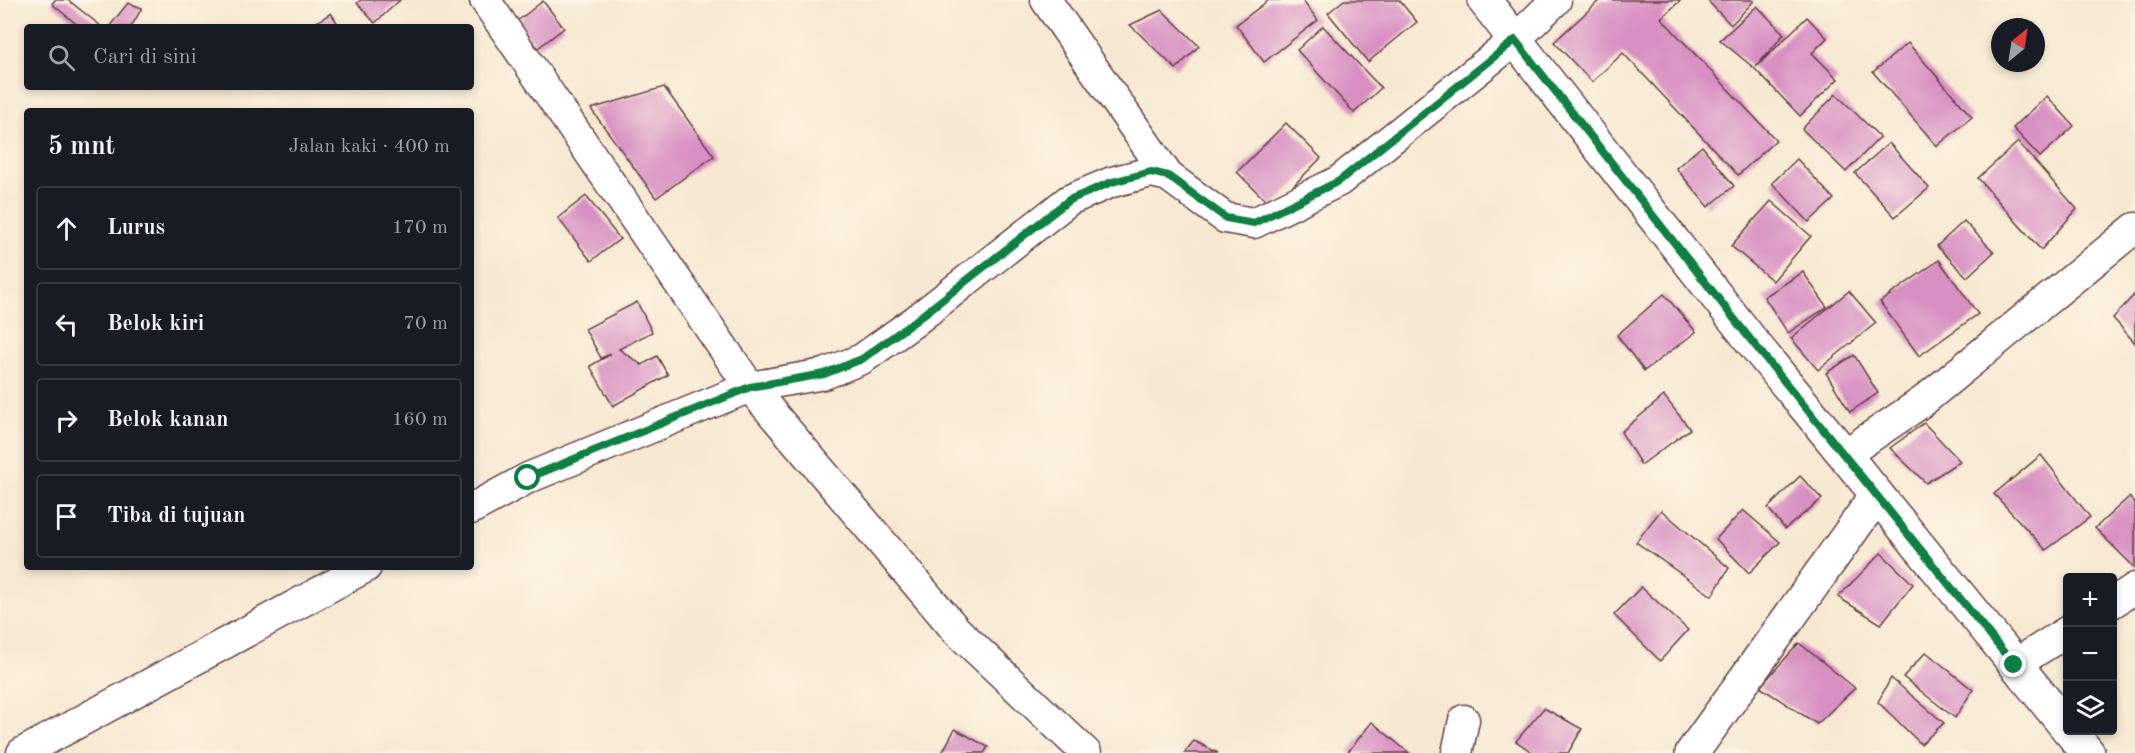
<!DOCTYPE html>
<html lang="id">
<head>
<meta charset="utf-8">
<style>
	body { margin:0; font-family:"Old Standard TT",serif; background:#242831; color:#f1f3f6 }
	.controls { position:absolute; right:18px; bottom:18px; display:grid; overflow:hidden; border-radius:6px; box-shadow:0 3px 9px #0003 }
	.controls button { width:54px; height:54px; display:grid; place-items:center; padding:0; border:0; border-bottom:2px solid #363941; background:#171b24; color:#f1f3f6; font:30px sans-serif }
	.compass { position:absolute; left:1991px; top:18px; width:54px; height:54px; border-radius:50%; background:#171b24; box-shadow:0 3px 9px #0003; rotate:30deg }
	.stop { position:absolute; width:18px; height:18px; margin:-14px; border:4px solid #0b8043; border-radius:50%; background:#fff }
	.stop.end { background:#0b8043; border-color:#fff; box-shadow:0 2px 6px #0008 }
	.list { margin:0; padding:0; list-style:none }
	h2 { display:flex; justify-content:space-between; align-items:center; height:78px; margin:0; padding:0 24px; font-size:26px }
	h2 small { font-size:20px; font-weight:400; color:#9ea1a6 }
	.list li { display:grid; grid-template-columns:39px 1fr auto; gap:18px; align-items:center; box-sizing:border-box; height:84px; margin:0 12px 12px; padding:0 12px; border:2px solid #363941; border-radius:6px }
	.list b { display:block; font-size:22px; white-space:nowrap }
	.list em { font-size:20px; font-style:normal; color:#9ea1a6 }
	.icon { flex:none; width:33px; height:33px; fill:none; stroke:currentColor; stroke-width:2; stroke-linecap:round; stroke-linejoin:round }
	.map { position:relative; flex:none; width:2135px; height:753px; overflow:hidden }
	.search { position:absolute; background:#171b24; box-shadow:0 3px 9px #0003; left:24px; top:24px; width:450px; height:66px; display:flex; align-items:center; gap:15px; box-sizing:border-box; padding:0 21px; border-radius:6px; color:#9ea1a6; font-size:22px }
	.panel { position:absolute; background:#171b24; box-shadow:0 3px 9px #0003; left:24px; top:108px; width:450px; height:462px; border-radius:6px }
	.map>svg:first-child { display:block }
</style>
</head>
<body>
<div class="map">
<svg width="2135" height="753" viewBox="0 0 2135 753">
	<rect width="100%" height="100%" fill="#fcf5e5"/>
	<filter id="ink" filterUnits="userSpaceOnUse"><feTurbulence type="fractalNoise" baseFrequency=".0167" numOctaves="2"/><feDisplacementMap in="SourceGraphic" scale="12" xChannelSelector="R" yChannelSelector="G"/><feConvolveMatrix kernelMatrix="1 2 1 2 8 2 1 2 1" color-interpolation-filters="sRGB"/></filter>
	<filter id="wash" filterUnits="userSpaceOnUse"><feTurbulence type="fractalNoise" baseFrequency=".008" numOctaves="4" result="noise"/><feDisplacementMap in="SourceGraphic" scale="24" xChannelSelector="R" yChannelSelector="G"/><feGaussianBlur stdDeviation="1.35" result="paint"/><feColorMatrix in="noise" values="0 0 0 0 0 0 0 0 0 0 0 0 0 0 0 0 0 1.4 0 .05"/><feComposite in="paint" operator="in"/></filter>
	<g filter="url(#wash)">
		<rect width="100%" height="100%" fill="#f7e9d1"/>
		<g id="blocks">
			<g fill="#d890c2">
				<polygon points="55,0 68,0 102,27 80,27 52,4"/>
				<polygon points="361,0 400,0 375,23 357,3"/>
				<polygon points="1269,0 1302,0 1318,20 1264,62 1236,25"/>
				<polygon points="1344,0 1399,0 1417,22 1368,62 1328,13"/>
				<polygon points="1600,0 1681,0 1661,18 1776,140 1738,175 1623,53 1592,82 1554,42"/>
				<polygon points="1707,0 1752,0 1754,1 1731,25"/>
				<polygon points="543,1 564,28 538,48 516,22"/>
				<polygon points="128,3 142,8 131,27 109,27"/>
				<polygon points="1757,6 1784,34 1756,67 1807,17 1827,38 1812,53 1838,79 1800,116 1754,68 1720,40"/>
				<polygon points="1162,10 1199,46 1176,69 1130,25"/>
				<polygon points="331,13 340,27 309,27"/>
				<polygon points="1323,26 1381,88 1354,113 1297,50"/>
				<polygon points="1908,43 1972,117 1937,146 1873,72"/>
				<polygon points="664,87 714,156 656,198 591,109"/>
				<polygon points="1836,94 1880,137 1846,172 1802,129"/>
				<polygon points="2047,96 2074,126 2040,157 2013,128"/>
				<polygon points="1286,123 1321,158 1272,207 1237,172"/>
				<polygon points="2018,142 2077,209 2041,250 1978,178"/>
				<polygon points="1889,143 1929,188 1895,217 1855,173"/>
				<polygon points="1702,146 1734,186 1708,207 1676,168"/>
				<polygon points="1797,159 1834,199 1809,222 1772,183"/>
				<polygon points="586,196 620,239 591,261 558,218"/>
				<polygon points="1771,201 1811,236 1773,281 1731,246"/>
				<polygon points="1964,221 1994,252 1967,277 1937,246"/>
				<polygon points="1939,260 1978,314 1919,356 1880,302"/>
				<polygon points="1803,272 1827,307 1788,333 1764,297"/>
				<polygon points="1849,291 1876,323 1818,370 1791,338"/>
				<polygon points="1664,294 1696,332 1644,371 1617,335"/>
				<polygon points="2135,294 2135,343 2113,318"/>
				<polygon points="637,302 652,332 619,349 642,365 657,356 668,375 613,406 590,366 611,354 601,358 585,329"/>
				<polygon points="1854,355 1878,393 1850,412 1826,373"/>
				<polygon points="1664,396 1690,429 1641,465 1621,432"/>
				<polygon points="1924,423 1960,461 1926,483 1890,448"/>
				<polygon points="2041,455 2090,517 2046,550 1994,494"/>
				<polygon points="1800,476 1822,499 1785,529 1768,508"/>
				<polygon points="2129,497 2135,503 2135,568 2095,528"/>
				<polygon points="1661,510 1729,568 1712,596 1636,542"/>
				<polygon points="1743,510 1780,542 1749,573 1716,539"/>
				<polygon points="1881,553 1913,584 1881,624 1838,597"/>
				<polygon points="1641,587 1688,630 1660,661 1614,615"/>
				<polygon points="1799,643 1855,688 1817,724 1760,687"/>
				<polygon points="1926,652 1973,690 1955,718 1903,677"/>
				<polygon points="1891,678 1944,723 1921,744 1878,702"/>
				<polygon points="1544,708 1582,729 1568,753 1533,753 1516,741"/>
				<polygon points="1372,722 1409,753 1347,753"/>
				<polygon points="955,729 988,747 984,753 942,753"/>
				<polygon points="1194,741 1218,753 1184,753"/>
			</g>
		</g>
	</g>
	<g filter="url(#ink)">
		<use href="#blocks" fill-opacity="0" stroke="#643d44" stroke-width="1.5"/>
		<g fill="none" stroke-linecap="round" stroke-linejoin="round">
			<g stroke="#643d44" stroke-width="33">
				<g id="street">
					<polyline points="485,0 750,387 956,630 1086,753"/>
					<polyline points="1046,0 1168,176"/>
					<polyline points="1844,455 1922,402 2135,228"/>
					<polyline points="471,509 528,478 750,387 824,374 862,359 915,321 1069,200 1112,182 1151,172 1168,176 1225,218 1254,223 1339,181 1515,40 1556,0"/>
					<polyline points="2112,603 2135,588"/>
					<polyline points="2014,665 2068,631"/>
					<polyline points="22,753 366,567"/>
					<polyline points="1457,753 1464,720"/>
				</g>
			</g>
			<g stroke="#643d44" stroke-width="36">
				<g id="secondary">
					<polyline points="1484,0 1750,339 2068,729"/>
					<polyline points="2069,730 2088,753"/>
					<polyline points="1692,753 1877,495"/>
				</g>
			</g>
			<use href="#street" stroke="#fff" stroke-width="30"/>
			<use href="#secondary" stroke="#fff" stroke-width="33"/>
		</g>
	</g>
	<g fill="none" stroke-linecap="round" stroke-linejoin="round" filter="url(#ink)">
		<polyline stroke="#0b8043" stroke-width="8" points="528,478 750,387 824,374 862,359 915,321 1069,200 1112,182 1151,172 1168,176 1226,218 1254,223 1339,181 1515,40 1750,339 2014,665"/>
	</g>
</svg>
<div class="controls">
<button>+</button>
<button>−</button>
<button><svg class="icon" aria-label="layers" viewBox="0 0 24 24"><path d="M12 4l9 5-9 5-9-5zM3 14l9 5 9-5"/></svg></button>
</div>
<svg class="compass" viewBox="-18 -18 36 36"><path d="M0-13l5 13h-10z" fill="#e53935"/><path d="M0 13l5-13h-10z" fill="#9ea1a6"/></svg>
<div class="stop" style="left:528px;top:478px"></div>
<div class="stop end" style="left:2014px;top:665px"></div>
<div class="search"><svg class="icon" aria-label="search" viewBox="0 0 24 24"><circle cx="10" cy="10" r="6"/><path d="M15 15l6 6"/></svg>Cari di sini</div>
<section class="panel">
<h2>5 mnt<small>Jalan kaki · 400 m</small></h2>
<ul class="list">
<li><svg class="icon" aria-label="ahead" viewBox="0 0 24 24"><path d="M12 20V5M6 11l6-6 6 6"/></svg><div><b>Lurus</b></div><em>170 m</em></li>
<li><svg class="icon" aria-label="left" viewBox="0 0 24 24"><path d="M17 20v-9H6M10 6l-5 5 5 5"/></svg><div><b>Belok kiri</b></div><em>70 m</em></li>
<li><svg class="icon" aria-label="right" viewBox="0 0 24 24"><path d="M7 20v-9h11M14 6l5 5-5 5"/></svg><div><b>Belok kanan</b></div><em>160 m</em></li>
<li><svg class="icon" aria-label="arrive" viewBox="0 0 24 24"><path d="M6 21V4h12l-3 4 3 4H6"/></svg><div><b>Tiba di tujuan</b></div></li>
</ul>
</section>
</div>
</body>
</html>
